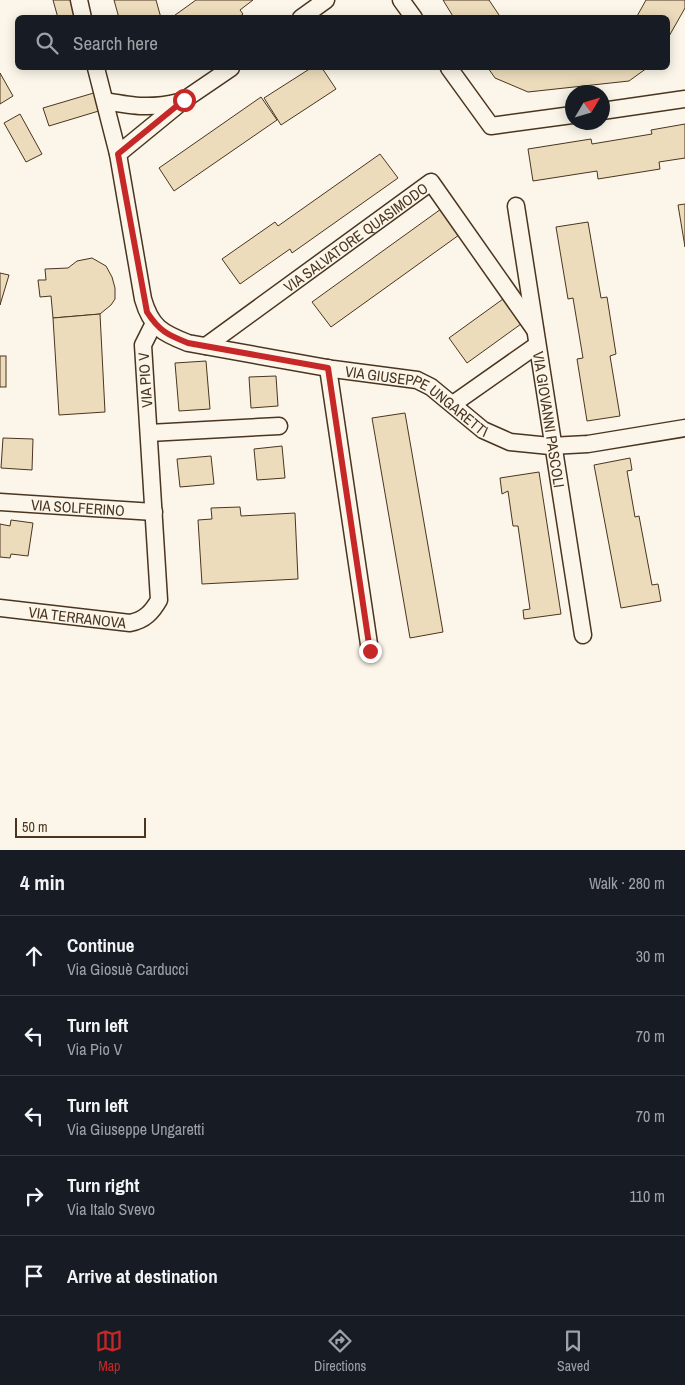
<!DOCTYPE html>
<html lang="en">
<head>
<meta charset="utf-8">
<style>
	body { margin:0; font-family:"Archivo Narrow",sans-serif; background:#20242c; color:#f1f3f6 }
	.compass { position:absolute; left:565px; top:85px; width:45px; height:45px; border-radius:50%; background:#171b24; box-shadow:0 2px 12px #0003; rotate:52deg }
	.scale { position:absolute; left:15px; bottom:12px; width:131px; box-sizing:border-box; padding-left:5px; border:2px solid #4a3520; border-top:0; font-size:14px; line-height:18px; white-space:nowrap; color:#4a3520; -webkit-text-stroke:4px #fbf6e9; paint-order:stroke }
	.stop { position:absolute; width:15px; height:15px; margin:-11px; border:4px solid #c62828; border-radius:50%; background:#fff }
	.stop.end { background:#c62828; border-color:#fff; box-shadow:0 1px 5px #0008 }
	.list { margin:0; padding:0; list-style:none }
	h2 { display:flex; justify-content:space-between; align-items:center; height:65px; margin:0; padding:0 20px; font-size:21px }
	h2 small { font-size:16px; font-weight:400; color:#9ea1a6 }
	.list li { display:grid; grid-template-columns:32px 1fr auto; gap:15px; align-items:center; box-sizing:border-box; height:80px; padding:0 20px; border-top:1px solid #363941 }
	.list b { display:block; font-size:19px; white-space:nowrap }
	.list p { margin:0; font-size:16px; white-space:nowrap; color:#9ea1a6 }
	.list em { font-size:16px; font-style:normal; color:#9ea1a6 }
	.icon { flex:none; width:28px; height:28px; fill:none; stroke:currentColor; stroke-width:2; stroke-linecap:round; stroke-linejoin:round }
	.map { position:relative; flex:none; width:685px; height:850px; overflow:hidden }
	.search { position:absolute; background:#171b24; box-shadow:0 2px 12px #0003; left:15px; right:15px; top:15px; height:55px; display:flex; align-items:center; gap:12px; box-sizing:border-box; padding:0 18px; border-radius:8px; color:#9ea1a6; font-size:19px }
	.sheet { height:465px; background:#171b24 }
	nav { display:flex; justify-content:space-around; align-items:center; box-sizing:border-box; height:70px; border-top:1px solid #363941; background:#171b24; font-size:14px; color:#9ea1a6 }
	nav a { display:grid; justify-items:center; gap:2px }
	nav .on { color:#c62828 }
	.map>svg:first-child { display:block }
</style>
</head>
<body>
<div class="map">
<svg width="685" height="850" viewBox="0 0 685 850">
	<rect width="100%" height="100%" fill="#fbf6e9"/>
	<g fill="#ecdcbc" stroke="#4a3520">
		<polygon points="53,0 75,0 80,18 58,18"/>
		<polygon points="114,0 156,0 161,18 119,18"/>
		<polygon points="196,0 253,0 240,10 243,14 238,18 171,18"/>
		<polygon points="443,0 489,0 501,18 454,18"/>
		<polygon points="646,0 685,0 685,8 668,38 668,18 636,18"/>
		<polygon points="311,68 322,68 336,89 281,125 264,98"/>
		<polygon points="488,68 647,68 629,81 528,92 495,78"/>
		<polygon points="0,73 13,96 0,104"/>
		<polygon points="97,92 102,110 49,126 43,108"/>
		<polygon points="261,97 277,120 174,191 159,168"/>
		<polygon points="20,114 42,154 26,162 4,123"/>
		<polygon points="685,124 685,158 659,162 660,169 598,179 597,171 533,181 528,149 591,139 592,144 652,134 651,130"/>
		<polygon points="380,154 398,178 292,253 290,249 240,284 222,259 275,222 278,226"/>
		<polygon points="685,204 685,247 678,205"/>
		<polygon points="441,209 459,235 331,327 312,302"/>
		<polygon points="588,222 601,298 607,297 616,354 610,356 620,416 587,421 577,359 583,358 573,298 568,299 556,227"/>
		<polygon points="92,258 106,266 112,277 115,288 115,299 111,305 100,314 53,318 51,296 40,297 38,280 46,280 45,269 68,268 77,261"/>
		<polygon points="0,273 9,275 0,305"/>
		<polygon points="503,299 521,324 467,363 449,338"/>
		<polygon points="100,314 105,412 59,415 53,318"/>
		<rect x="0" y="356" width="6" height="31"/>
		<polygon points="206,361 210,409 179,411 175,363"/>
		<polygon points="276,376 278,406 251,408 249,377"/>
		<polygon points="405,413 443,632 410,638 372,418"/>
		<polygon points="3,438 33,439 32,470 1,468"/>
		<polygon points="282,446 285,478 257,480 254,449"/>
		<polygon points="211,456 214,484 180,487 177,459"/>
		<polygon points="630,458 632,470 627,471 635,517 639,516 652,585 658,584 661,601 621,608 594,465"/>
		<polygon points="539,472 561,614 524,619 523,610 530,609 518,526 513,526 508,491 502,494 500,478"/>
		<polygon points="240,507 241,516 295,513 298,579 202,584 198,520 212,519 211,508"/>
		<polygon points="11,520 33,523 28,556 11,554 10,558 0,557 0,524 10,526"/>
	</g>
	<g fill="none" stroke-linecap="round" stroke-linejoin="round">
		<g stroke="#4a3520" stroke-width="19">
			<g id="minor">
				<polyline points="79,0 83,18"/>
				<polyline points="401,0 414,18"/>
				<polyline points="301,18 326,0"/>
				<path id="s1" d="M 96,68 L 118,154 L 143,299 C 151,327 162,333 188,343 L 333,369 L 417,380 L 431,387 L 483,430 L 510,442 L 550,446 L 588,444 L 685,428"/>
				<polyline points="449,68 491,126 572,115"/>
				<path d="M 105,101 C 134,106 150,109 179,102"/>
				<polyline points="602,111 685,99"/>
				<polyline points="118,154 184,100 231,68"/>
				<path id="s2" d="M 516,206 L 583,635"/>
				<path id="s3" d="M 206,346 L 431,182 L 535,330"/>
				<polyline points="328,368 370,651"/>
				<polyline points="453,404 537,345"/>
				<polyline points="149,433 279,426"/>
				<path id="s4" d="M 0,502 L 154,512"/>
				<path id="s5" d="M 0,608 L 130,623 C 145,620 152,612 159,600 L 143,345 L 154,323"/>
			</g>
		</g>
		<use href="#minor" stroke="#fbf6e9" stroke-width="16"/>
	</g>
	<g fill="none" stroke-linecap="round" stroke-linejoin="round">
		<path stroke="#c62828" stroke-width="6" d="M 184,100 L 118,154 L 147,312 C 159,331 168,335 188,343 L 328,368 L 370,651"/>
	</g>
	<g text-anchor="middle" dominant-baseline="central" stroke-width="4" stroke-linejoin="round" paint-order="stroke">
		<g font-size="15" fill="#4a3520" stroke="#fbf6e9">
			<text stroke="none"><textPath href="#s3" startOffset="185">VIA SALVATORE QUASIMODO</textPath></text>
			<text transform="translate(145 380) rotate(-94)">VIA PIO V</text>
			<text stroke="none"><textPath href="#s1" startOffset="542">VIA GIUSEPPE UNGARETTI</textPath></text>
			<text stroke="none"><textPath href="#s2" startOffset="216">VIA GIOVANNI PASCOLI</textPath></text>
			<text stroke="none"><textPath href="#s4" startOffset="78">VIA SOLFERINO</textPath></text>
			<text stroke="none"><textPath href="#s5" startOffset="78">VIA TERRANOVA</textPath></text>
		</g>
	</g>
</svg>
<svg class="compass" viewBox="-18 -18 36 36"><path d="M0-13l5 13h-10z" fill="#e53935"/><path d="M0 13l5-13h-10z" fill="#9ea1a6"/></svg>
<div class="scale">50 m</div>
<div class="stop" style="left:184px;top:100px"></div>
<div class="stop end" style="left:370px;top:651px"></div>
<div class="search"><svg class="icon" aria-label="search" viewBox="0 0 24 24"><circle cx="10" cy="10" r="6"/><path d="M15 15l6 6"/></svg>Search here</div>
</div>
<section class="sheet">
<h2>4 min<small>Walk · 280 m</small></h2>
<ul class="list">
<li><svg class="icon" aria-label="ahead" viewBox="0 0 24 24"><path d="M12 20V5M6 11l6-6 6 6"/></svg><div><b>Continue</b><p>Via Giosuè Carducci</p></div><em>30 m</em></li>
<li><svg class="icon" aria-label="left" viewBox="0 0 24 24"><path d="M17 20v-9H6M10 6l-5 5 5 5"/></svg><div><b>Turn left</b><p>Via Pio V</p></div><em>70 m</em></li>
<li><svg class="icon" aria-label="left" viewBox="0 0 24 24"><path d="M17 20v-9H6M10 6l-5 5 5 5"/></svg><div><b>Turn left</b><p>Via Giuseppe Ungaretti</p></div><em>70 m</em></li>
<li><svg class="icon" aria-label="right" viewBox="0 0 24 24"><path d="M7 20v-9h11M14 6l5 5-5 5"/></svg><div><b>Turn right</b><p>Via Italo Svevo</p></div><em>110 m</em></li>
<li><svg class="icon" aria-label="arrive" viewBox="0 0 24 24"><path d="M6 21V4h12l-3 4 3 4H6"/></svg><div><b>Arrive at destination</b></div></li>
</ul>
</section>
<nav>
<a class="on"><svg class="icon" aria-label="map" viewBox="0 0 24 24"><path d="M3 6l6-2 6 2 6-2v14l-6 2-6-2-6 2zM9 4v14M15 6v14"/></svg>Map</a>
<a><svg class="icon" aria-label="directions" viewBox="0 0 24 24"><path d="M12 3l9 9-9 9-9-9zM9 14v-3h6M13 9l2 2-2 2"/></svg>Directions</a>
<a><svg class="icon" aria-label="saved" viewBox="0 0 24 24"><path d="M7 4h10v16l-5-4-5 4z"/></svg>Saved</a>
</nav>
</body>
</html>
